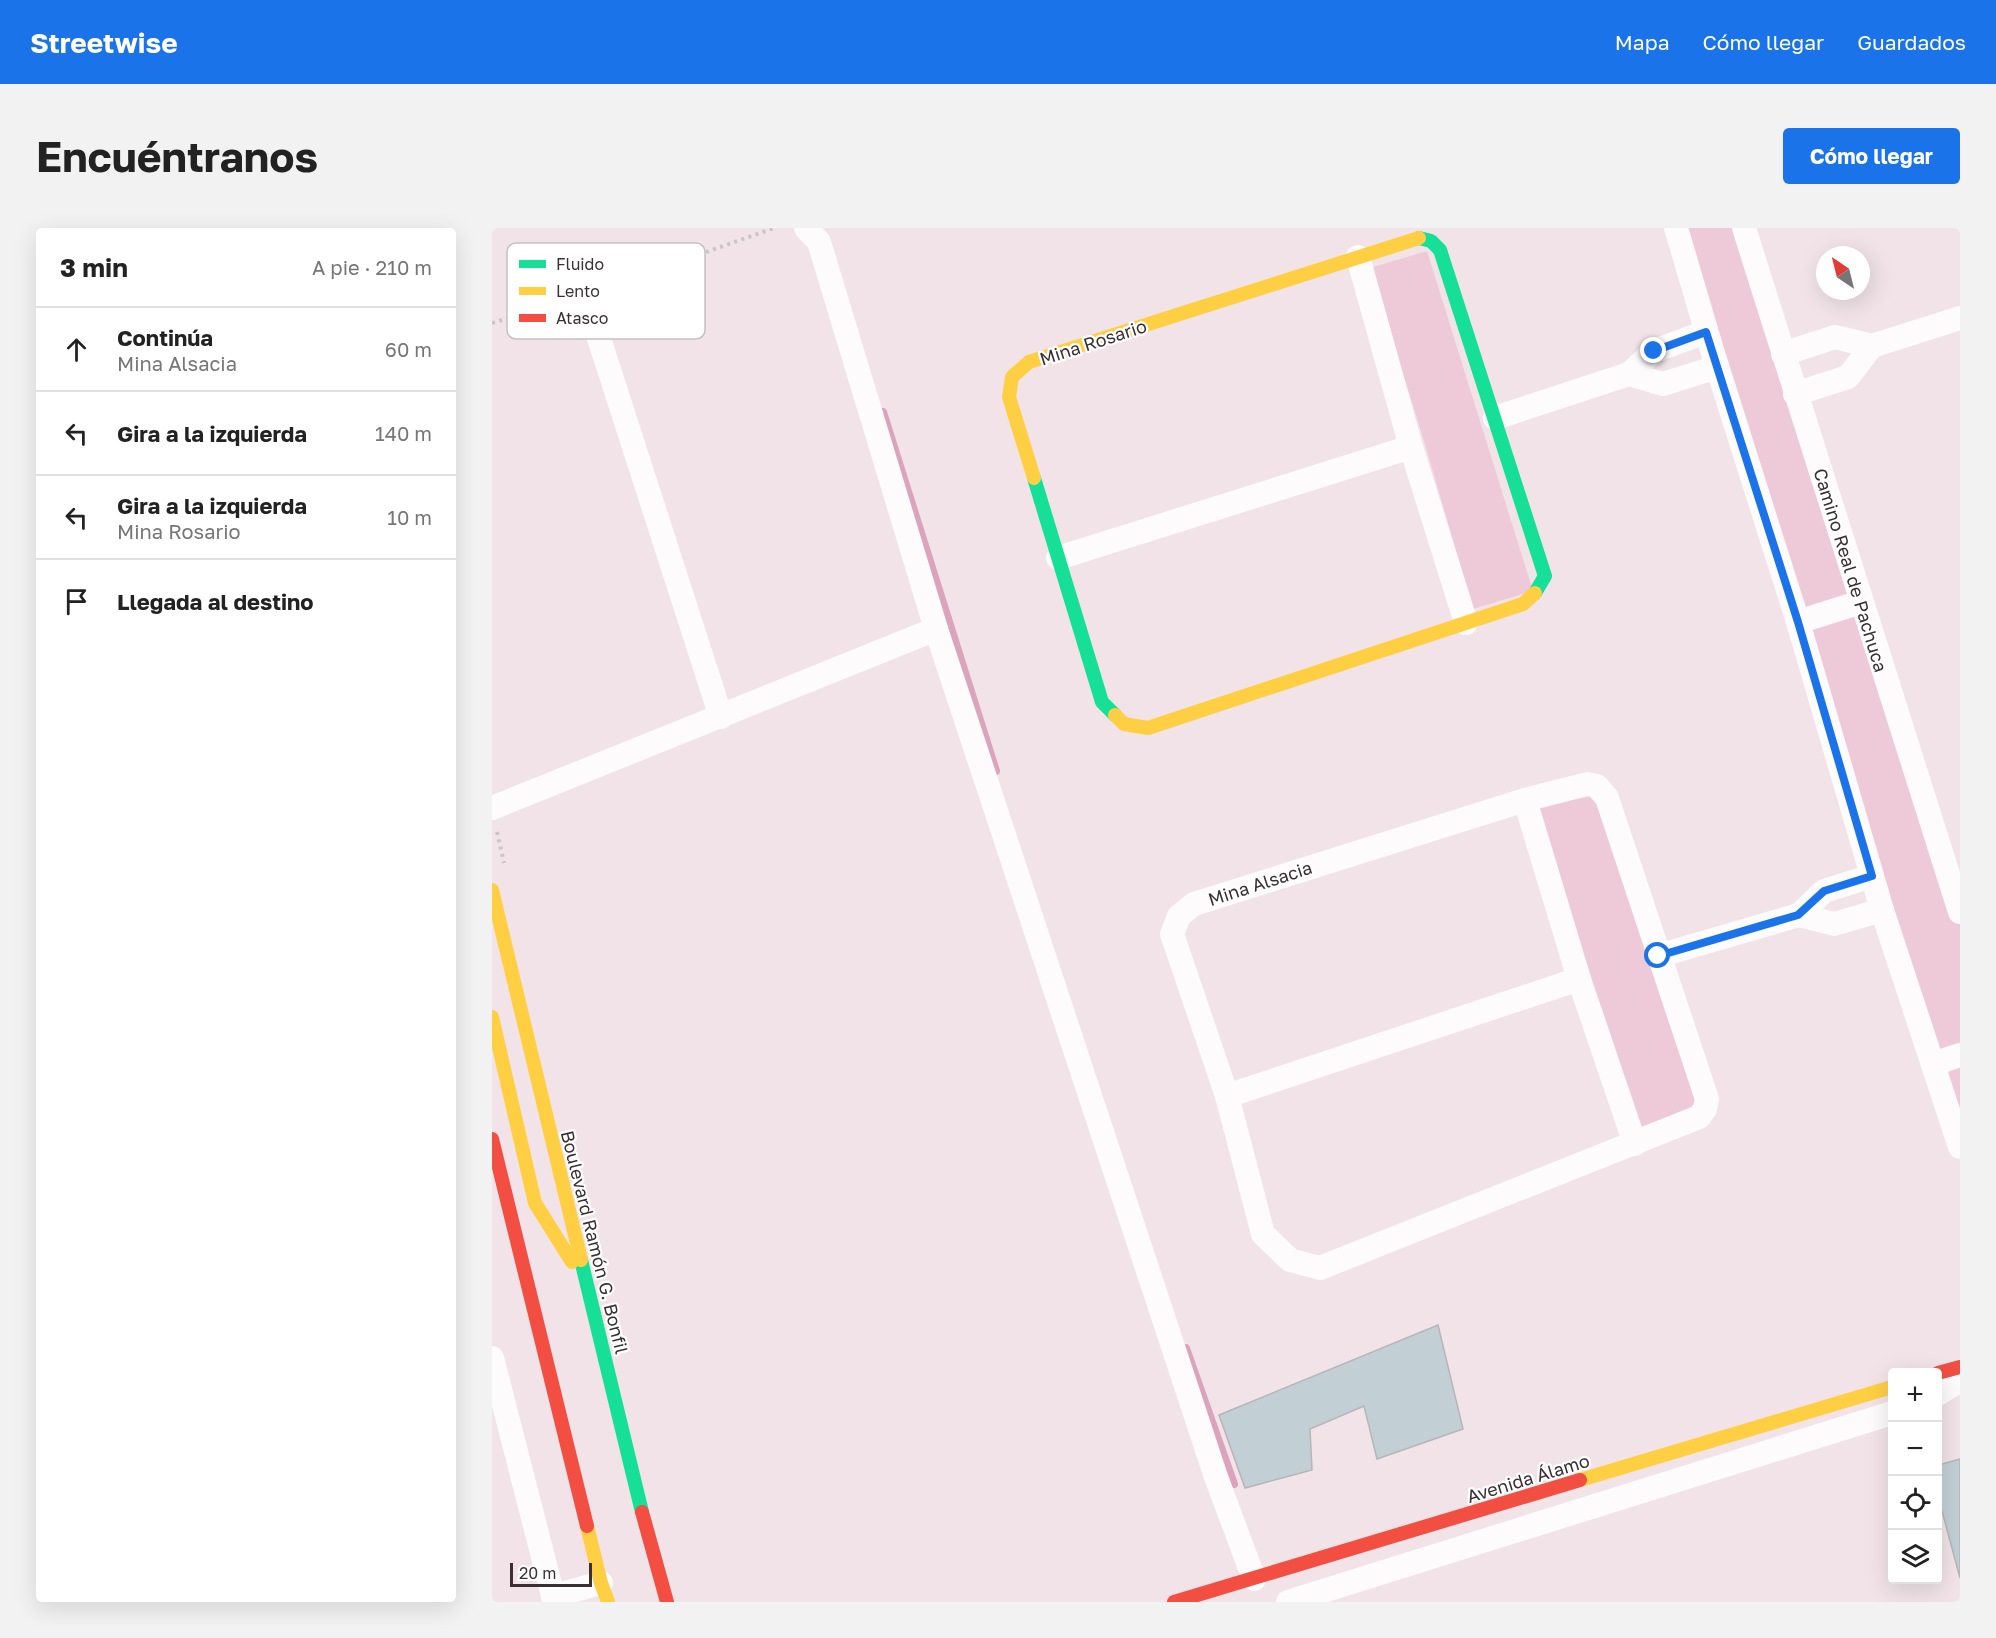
<!DOCTYPE html>
<html lang="es">
<head>
<meta charset="utf-8">
<style>
	body { margin:0; font-family:"Golos Text",sans-serif; background:#f2f2f2; color:#222 }
	.controls { position:absolute; right:18px; bottom:18px; display:grid; overflow:hidden; border-radius:6px; box-shadow:0 6px 24px #0002 }
	.controls button { width:54px; height:54px; display:grid; place-items:center; padding:0; border:0; border-bottom:2px solid #e0e0e0; background:#fff; color:#222; font:30px sans-serif }
	.compass { position:absolute; left:1324px; top:18px; width:54px; height:54px; border-radius:50%; background:#fff; box-shadow:0 6px 24px #0002; rotate:325deg }
	.scale { position:absolute; left:18px; bottom:15px; width:82px; box-sizing:border-box; padding-left:6px; border:3px solid #3a3034; border-top:0; font-size:16px; line-height:21px; white-space:nowrap; color:#3a3034; -webkit-text-stroke:4px #fff; paint-order:stroke }
	.stop { position:absolute; width:18px; height:18px; margin:-14px; border:4px solid #1a73e8; border-radius:50%; background:#fff }
	.stop.end { background:#1a73e8; border-color:#fff; box-shadow:0 2px 6px #0008 }
	.list { margin:0; padding:0; list-style:none }
	h2 { display:flex; justify-content:space-between; align-items:center; height:78px; margin:0; padding:0 24px; font-size:26px }
	h2 small { font-size:20px; font-weight:400; color:#767676 }
	.list li { display:grid; grid-template-columns:39px 1fr auto; gap:18px; align-items:center; box-sizing:border-box; height:84px; padding:0 24px; border-top:2px solid #e0e0e0 }
	.list b { display:block; font-size:22px; white-space:nowrap }
	.list p { margin:0; font-size:20px; white-space:nowrap; color:#767676 }
	.list em { font-size:20px; font-style:normal; color:#767676 }
	.icon { flex:none; width:33px; height:33px; fill:none; stroke:currentColor; stroke-width:2; stroke-linecap:round; stroke-linejoin:round }
	.map { position:relative; flex:none; width:1468px; height:1374px; overflow:hidden; border-radius:6px }
	header { display:flex; align-items:center; gap:36px; box-sizing:border-box; height:84px; padding:0 30px; background:#1a73e8; color:#fff }
	header strong { font-size:28px }
	nav { display:flex; gap:33px; margin-inline-start:auto; font-size:21px }
	.intro { display:flex; align-items:center; justify-content:space-between; box-sizing:border-box; height:144px; padding:0 36px }
	h1 { margin:0; font-size:42px }
	.button { padding:15px 27px; border-radius:6px; background:#1a73e8; color:#fff; font-size:21px; font-weight:700 }
	main { display:flex; gap:36px; padding:0 36px }
	aside { flex:1; background:#fff; border-radius:6px; box-shadow:0 6px 24px #0002 }
	.map>svg:first-child { display:block }
</style>
</head>
<body>
<header>
<strong>Streetwise</strong>
<nav><a>Mapa</a><a>Cómo llegar</a><a>Guardados</a></nav>
</header>
<div class="intro"><h1>Encuéntranos</h1><a class="button">Cómo llegar</a></div>
<main>
<aside>
<h2>3 min<small>A pie · 210 m</small></h2>
<ul class="list">
<li><svg class="icon" aria-label="ahead" viewBox="0 0 24 24"><path d="M12 20V5M6 11l6-6 6 6"/></svg><div><b>Continúa</b><p>Mina Alsacia</p></div><em>60 m</em></li>
<li><svg class="icon" aria-label="left" viewBox="0 0 24 24"><path d="M17 20v-9H6M10 6l-5 5 5 5"/></svg><div><b>Gira a la izquierda</b></div><em>140 m</em></li>
<li><svg class="icon" aria-label="left" viewBox="0 0 24 24"><path d="M17 20v-9H6M10 6l-5 5 5 5"/></svg><div><b>Gira a la izquierda</b><p>Mina Rosario</p></div><em>10 m</em></li>
<li><svg class="icon" aria-label="arrive" viewBox="0 0 24 24"><path d="M6 21V4h12l-3 4 3 4H6"/></svg><div><b>Llegada al destino</b></div></li>
</ul>
</aside>
<div class="map">
<svg width="1468" height="1374" viewBox="0 0 1468 1374">
	<rect width="100%" height="100%" fill="#f1e3e8"/>
	<g fill="#eecad9">
		<polygon points="1184,0 1252,0 1468,684 1468,920"/>
		<polygon points="935,23 1041,363 981,381 932,213 878,40"/>
		<polygon points="1105,567 1205,877 1145,902 1043,579"/>
	</g>
	<g fill="none" stroke-linecap="round" stroke-linejoin="round">
		<g stroke="#dba3bc" stroke-width="8">
			<polyline points="391,184 504,543"/>
			<polyline points="694,1120 742,1256"/>
		</g>
	</g>
	<g fill="#c2d0d5" stroke="#b6b5b8" stroke-width="1.5">
		<polygon points="946,1097 971,1201 885,1231 872,1178 818,1201 820,1242 753,1260 727,1187"/>
		<polygon points="1468,1231 1468,1350 1446,1268 1446,1237"/>
	</g>
	<g fill="none" stroke-linecap="round" stroke-linejoin="round">
		<g stroke="#cac5c7" stroke-width="4" stroke-dasharray="3 4.5" stroke-linecap="butt">
			<polyline points="115,59 282,0"/>
			<polyline points="0,95 68,75"/>
			<polyline points="5,604 12,635"/>
		</g>
		<g stroke="#fdfbfc" stroke-width="24">
			<polyline points="314,0 327,14 444,401 724,1249 762,1351"/>
			<polyline points="1184,0 1220,122 1306,394 1390,682 1468,919"/>
			<polyline points="1252,0 1468,684"/>
			<polyline points="866,29 919,219 974,395"/>
			<polyline points="93,67 229,489"/>
			<polyline points="1214,104 1162,123 1137,146 1171,156 1225,139"/>
			<polyline points="1380,118 1468,90"/>
			<polyline points="1291,126 1343,109 1380,118 1356,149 1303,166"/>
			<polyline points="1003,190 1137,146"/>
			<polyline points="566,330 919,219"/>
			<polyline points="1306,394 1369,374"/>
			<polygon points="1095,556 1105,558 1115,570 1215,871 1213,881 1207,889 828,1040 798,1032 771,1006 735,868 680,706 687,688 702,676 1033,572"/>
			<polyline points="1033,572 1087,751 1143,916"/>
			<polyline points="0,580 444,401"/>
			<polyline points="1380,648 1332,663 1307,687 1342,696 1390,682"/>
			<polyline points="1166,728 1307,687"/>
			<polyline points="1441,836 1468,827"/>
			<polyline points="735,868 1087,751"/>
			<polyline points="0,1130 61,1368"/>
			<polyline points="1446,1166 1468,1152"/>
			<polyline points="62,1374 61,1368 109,1355"/>
			<polyline points="796,1374 1400,1185"/>
		</g>
		<g stroke="#16e098" stroke-width="14">
			<polyline points="927,10 939,13 948,22 1053,348 1043,365"/>
			<polyline points="542,250 610,474 623,487"/>
			<polyline points="89,1032 150,1284"/>
		</g>
		<g stroke="#ffcf43" stroke-width="14">
			<polyline points="542,250 517,169 520,149 537,134 927,10"/>
			<polyline points="623,487 632,496 656,500 1031,376 1043,365"/>
			<polyline points="0,662 89,1032"/>
			<polyline points="0,789 43,975 80,1034"/>
			<polyline points="1088,1252 1400,1159"/>
			<polyline points="95,1298 109,1355 116,1374"/>
		</g>
		<g stroke="#f24e42" stroke-width="14">
			<polyline points="0,911 95,1298"/>
			<polyline points="1446,1145 1468,1139"/>
			<polyline points="150,1284 175,1374"/>
			<polyline points="682,1374 1088,1252"/>
		</g>
	</g>
	<g fill="none" stroke-linecap="round" stroke-linejoin="round">
		<polyline stroke="#1a73e8" stroke-width="8" points="1162,123 1214,104 1306,394 1380,648 1332,663 1306,687 1166,728"/>
	</g>
	<g text-anchor="middle" dominant-baseline="central" stroke-width="4.5" stroke-linejoin="round" paint-order="stroke">
		<g font-size="18" fill="#3a3034" stroke="#fff">
			<text transform="translate(601 114) rotate(-18)">Mina Rosario</text>
			<text transform="translate(1359 342) rotate(73)">Camino Real de Pachuca</text>
			<text transform="translate(768 655) rotate(-18)">Mina Alsacia</text>
			<text transform="translate(103 1014) rotate(76)">Boulevard Ramón G. Bonfil</text>
			<text transform="translate(1036 1250) rotate(-17)">Avenida Álamo</text>
		</g>
	</g>
	<rect x="15" y="15" width="198" height="96" rx="9" fill="#fff" stroke="#c4c1c2" stroke-width="1.5"/>
	<rect x="27" y="32" width="27" height="8" fill="#16e098"/>
	<rect x="27" y="59" width="27" height="8" fill="#ffcf43"/>
	<rect x="27" y="86" width="27" height="8" fill="#f24e42"/>
	<g font-size="16" fill="#3a3034">
		<text x="64" y="42">Fluido</text>
		<text x="64" y="69">Lento</text>
		<text x="64" y="96">Atasco</text>
	</g>
</svg>
<div class="controls">
<button>+</button>
<button>−</button>
<button><svg class="icon" aria-label="locate" viewBox="0 0 24 24"><circle cx="12" cy="12" r="6"/><path d="M12 2v4M12 18v4M2 12h4M18 12h4"/></svg></button>
<button><svg class="icon" aria-label="layers" viewBox="0 0 24 24"><path d="M12 4l9 5-9 5-9-5zM3 14l9 5 9-5"/></svg></button>
</div>
<svg class="compass" viewBox="-18 -18 36 36"><path d="M0-13l5 13h-10z" fill="#e53935"/><path d="M0 13l5-13h-10z" fill="#767676"/></svg>
<div class="scale">20 m</div>
<div class="stop" style="left:1166px;top:728px"></div>
<div class="stop end" style="left:1162px;top:123px"></div>
</div>
</main>
</body>
</html>
